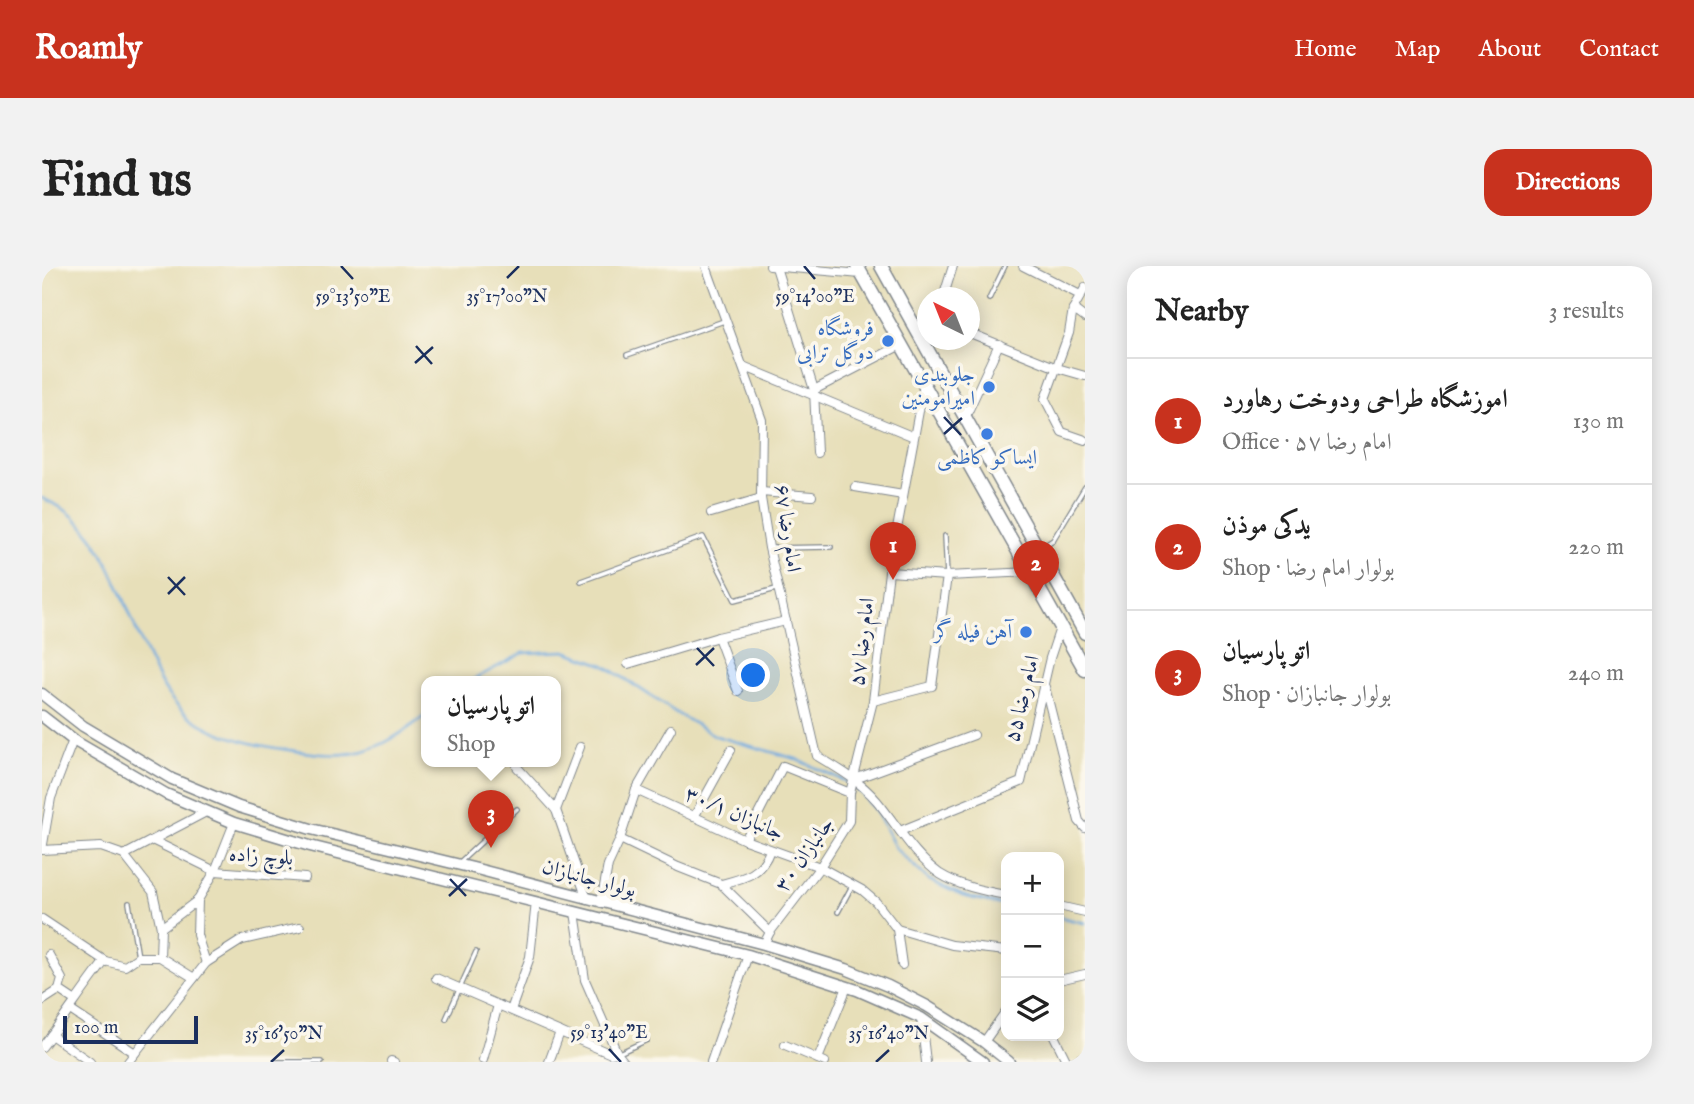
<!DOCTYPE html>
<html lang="en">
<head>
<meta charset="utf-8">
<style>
	body { margin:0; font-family:"IM FELL English",Amiri,serif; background:#f2f2f2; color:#222 }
	.controls { position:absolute; right:21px; bottom:21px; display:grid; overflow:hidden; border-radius:14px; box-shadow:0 4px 18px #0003 }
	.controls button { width:63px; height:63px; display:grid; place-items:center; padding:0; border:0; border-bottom:2px solid #e0e0e0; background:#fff; color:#222; font:35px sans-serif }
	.compass { position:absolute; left:875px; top:21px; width:63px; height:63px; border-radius:50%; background:#fff; box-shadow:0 4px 18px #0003; rotate:317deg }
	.scale { position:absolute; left:21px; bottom:18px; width:135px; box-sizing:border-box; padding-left:7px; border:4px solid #1b2f5e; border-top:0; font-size:19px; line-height:24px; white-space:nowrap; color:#1b2f5e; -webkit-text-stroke:5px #fbf7ec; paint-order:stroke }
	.you { position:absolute; left:712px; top:410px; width:24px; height:24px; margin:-18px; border:5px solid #fff; border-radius:50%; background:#1a73e8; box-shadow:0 0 0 10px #1a73e833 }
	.badge { display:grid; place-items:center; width:46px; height:46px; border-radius:50%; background:#c8321e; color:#fff; font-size:23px; font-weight:700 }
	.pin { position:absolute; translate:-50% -58px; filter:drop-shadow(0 2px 4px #0008) }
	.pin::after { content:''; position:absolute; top:37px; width:24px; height:21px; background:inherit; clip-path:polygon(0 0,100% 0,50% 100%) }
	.popup { position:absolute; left:379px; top:410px; width:140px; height:91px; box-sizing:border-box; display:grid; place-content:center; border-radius:14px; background:#fff; filter:drop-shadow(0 2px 5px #0005); font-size:23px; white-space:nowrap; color:#767676 }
	.popup b { font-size:26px; color:#222 }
	.popup::after { content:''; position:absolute; left:50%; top:100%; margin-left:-14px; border:14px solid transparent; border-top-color:#fff }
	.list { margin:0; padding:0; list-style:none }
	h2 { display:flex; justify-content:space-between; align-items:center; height:91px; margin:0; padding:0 28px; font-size:30px }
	h2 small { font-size:23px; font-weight:400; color:#767676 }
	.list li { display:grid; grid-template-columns:46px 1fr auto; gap:21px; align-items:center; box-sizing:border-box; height:126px; padding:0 28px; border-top:2px solid #e0e0e0 }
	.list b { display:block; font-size:26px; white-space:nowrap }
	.list p { margin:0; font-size:23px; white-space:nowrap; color:#767676 }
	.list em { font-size:23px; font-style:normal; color:#767676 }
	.icon { flex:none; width:38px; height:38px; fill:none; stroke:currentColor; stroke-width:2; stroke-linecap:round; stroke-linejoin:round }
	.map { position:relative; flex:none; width:1043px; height:796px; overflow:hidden; border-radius:21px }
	header { display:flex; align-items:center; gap:42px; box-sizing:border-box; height:98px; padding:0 35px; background:#c8321e; color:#fff }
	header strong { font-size:33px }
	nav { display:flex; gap:38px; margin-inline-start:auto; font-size:24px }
	.intro { display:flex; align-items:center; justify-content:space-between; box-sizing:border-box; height:168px; padding:0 42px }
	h1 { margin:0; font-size:49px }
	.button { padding:18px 32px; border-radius:21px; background:#c8321e; color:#fff; font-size:24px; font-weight:700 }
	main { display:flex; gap:42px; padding:0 42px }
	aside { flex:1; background:#fff; border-radius:21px; box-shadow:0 4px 18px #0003 }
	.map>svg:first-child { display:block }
</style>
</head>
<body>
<header>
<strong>Roamly</strong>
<nav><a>Home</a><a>Map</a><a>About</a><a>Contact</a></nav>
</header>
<div class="intro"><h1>Find us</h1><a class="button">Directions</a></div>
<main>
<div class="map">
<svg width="1043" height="796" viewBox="0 0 1043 796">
	<rect width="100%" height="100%" fill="#fbf7ec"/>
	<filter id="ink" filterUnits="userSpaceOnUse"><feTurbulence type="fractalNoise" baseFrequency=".0143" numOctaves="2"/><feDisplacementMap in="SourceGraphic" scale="14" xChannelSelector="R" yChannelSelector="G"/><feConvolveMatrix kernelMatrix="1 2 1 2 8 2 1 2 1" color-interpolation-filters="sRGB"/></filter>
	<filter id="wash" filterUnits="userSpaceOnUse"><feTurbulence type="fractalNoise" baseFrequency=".00686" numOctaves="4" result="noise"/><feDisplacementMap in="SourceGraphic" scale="28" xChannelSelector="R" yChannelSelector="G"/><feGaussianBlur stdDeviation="1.57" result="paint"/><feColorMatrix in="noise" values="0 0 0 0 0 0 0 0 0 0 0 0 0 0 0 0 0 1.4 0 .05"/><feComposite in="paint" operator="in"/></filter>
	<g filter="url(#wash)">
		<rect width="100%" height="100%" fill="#e7dfb9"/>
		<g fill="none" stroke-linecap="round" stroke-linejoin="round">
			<g stroke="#70aae0" stroke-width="2.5">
				<path d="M 0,232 C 8,236 16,239 23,244 C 69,277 84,347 108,395 C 114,409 122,425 132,436 C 158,467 209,479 247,484 C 312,494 332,489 384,449"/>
				<polyline points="427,416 481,387 523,385 562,399 639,450 674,470 754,493 805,516 818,526 834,545 854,583 887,614 921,630 964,640"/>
				<polyline points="1017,651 1043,657"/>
			</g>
		</g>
	</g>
	<g filter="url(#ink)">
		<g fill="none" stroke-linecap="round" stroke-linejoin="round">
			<g stroke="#81878c" stroke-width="6">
				<g id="service">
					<polyline points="947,33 963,0"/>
					<polyline points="585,89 682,55"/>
					<polyline points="903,270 905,310"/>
					<polyline points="1000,281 1011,274 1043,221"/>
					<polyline points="728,282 789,281"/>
					<polyline points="539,315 661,271 693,334 734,323"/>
					<polyline points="418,596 475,543"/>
					<polyline points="87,637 96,691"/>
					<polyline points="796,646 810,620"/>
					<polyline points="404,753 434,686"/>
					<polyline points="577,787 605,774"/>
					<polyline points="234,796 280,796"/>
				</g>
			</g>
			<g stroke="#81878c" stroke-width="10">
				<g id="minor">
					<path d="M 664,0 L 720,154 L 719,232 L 727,282 L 775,490 C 797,503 818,515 835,535 C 855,559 872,590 898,608 C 917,620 942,625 964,629"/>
					<polyline points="728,0 819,8"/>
					<polyline points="981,0 1038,29"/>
					<polyline points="734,1 772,124 775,187"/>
					<polyline points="1043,22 1031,43 1027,67 1003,133 1020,166 1043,174"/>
					<polyline points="901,32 911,0"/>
					<polyline points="1031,43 1043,52"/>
					<polyline points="928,67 1015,102 1043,110"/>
					<polyline points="701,100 872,171"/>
					<polyline points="772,124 859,79"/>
					<polyline points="923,152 957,78"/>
					<polyline points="813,221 861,229"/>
					<polyline points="719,226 770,230"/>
					<polyline points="669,247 719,232"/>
					<polyline points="847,306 905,310 988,306"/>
					<polyline points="676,371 696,425"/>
					<polyline points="586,398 676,371 744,355"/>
					<polyline points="1003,421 1037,555 1043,562"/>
					<polyline points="831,435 890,420 905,310"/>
					<polyline points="475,501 514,544 545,633"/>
					<polyline points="813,513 932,469"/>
					<polyline points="594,524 703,574 778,601 820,624 834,636 855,663 910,679 964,685"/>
					<polyline points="514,544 538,481"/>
					<polyline points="652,551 689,484"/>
					<polyline points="858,565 979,516 1008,392 1019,359"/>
					<polyline points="578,573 636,601 679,618 728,666"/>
					<polyline points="703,574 741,500 808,527"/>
					<polyline points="112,575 173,605 263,612"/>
					<polyline points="0,584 9,532 31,474"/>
					<polyline points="0,584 59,581 82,589"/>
					<polyline points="82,589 111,626 119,662 118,691"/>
					<polyline points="82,589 164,546"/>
					<path d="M 679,618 C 703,612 719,609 728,584"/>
					<polyline points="156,634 155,669 164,697"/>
					<polyline points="559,637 566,599 578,573 594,524 629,463"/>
					<polyline points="1017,640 1043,646"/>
					<polyline points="533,646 543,714 575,787 582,796"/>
					<polyline points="0,653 63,695 83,700 96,691 118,691"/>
					<polyline points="119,662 156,634 173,605 192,557"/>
					<polyline points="855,663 860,699"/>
					<polyline points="722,678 728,666 778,601 807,555 808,527 831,435 847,306 882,118"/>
					<polyline points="7,689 20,713 17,724 32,734"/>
					<polyline points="118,691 152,712"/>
					<polyline points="394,712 569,788 575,787"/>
					<polyline points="1017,714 1043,708"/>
					<polyline points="0,735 17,724"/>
					<polyline points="28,744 93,787"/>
					<polyline points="469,744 488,691 494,636"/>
					<polyline points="879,752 884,796"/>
					<polyline points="9,769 48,796"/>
					<polyline points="1012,770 1025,796"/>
					<polyline points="942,776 964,745"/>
					<polyline points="743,779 783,796"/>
					<path d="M 0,781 C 22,753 41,723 63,695"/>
					<polyline points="776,793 805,721"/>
					<polyline points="441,794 456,739"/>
					<polyline points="349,795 352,796"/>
					<polyline points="86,796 164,697 200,674 258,661"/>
					<polyline points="507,796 518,766"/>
					<polyline points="669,796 706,689"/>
					<polyline points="1032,796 1043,790"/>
				</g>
			</g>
			<g stroke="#81878c" stroke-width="13">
				<g id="secondary">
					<polyline points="0,428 41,460 130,513 197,541 269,563 431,602 722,678 804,703 846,720 885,740 942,776 967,796"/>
					<polyline points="0,450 31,474 124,528 192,557 268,580 706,689 815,724 879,752 941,796"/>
				</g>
			</g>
			<g stroke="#81878c" stroke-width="15">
				<g id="primary">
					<polyline points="815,0 1043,404"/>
					<polyline points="839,0 1043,367"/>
				</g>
			</g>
			<use href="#service" stroke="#fff" stroke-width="3.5"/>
			<use href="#minor" stroke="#fff" stroke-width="8"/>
			<use href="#secondary" stroke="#fff" stroke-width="10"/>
			<use href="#primary" stroke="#fff" stroke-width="12"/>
		</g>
	</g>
	<path fill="none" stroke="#1b2f5e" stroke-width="2.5" d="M 299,0 L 311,13M 762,0 L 773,13M 465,12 L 477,0M 374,80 L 390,98M 373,97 L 391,81M 902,151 L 919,169M 902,168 L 920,152M 126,311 L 143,329M 126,328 L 143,311M 655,382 L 672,400M 654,399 L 672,382M 408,613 L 424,630M 407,630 L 425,613M 567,783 L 579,796M 229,796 L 242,784M 834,796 L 847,784"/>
	<g fill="#3f7fe0" stroke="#fbf7ec" stroke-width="2.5">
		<circle cx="846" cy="75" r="7"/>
		<circle cx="947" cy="121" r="7"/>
		<circle cx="945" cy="168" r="7"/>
		<circle cx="984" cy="366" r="7"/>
	</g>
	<g text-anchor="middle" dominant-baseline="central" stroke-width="7" stroke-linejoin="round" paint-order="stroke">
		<g font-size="21" fill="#366cbe" stroke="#fbf7ec" text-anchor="end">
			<text x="832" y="63">فروشگاه<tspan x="832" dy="24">دوگل ترابی</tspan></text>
			<text x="933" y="109">جلوبندی<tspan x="933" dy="24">امیرامومنین</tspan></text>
			<text x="945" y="192" text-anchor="middle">ایساکو کاظمی</text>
			<text x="970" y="366">آهن فیله گر</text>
		</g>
		<g font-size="21" fill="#1b2f5e" stroke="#fbf7ec">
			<text transform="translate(745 262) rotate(82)">امام رضا ۶۷</text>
			<text transform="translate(821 376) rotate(-83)">امام رضا ۵۷</text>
			<text transform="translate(981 433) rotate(-76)">امام رضا ۵۵</text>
			<text transform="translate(692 548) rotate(23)">جانبازان ۳۰/۱</text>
			<text transform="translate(763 589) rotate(-55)">جانبازان ۳۰</text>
			<text transform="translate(219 591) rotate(4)">بلوچ زاده</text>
			<text transform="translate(547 613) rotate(15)">بولوار جانبازان</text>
		</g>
	</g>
	<g font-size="18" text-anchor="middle" fill="#1b2f5e" stroke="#fbf7ec" stroke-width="7" stroke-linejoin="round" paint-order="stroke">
		<text x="465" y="36">35°17'00"N</text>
		<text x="311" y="36">59°13'50"E</text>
		<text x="773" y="36">59°14'00"E</text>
		<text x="567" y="772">59°13'40"E</text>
		<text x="242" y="773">35°16'50"N</text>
		<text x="847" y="773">35°16'40"N</text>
	</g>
</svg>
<div class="controls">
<button>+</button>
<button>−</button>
<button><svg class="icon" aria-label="layers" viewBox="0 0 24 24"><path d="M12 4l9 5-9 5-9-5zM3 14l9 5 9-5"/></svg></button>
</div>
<svg class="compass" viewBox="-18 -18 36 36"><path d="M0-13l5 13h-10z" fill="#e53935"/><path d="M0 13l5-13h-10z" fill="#767676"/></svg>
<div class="scale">100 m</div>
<div class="you"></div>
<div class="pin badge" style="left:851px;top:314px">1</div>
<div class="pin badge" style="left:994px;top:332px">2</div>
<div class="pin badge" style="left:449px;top:582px">3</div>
<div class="popup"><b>اتو پارسیان</b>Shop</div>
</div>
<aside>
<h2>Nearby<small>3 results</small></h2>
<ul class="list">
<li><span class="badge">1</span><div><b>اموزشگاه طراحی ودوخت رهاورد</b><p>Office · امام رضا ۵۷</p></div><em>130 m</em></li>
<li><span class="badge">2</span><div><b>یدکی موذن</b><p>Shop · بولوار امام رضا</p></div><em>220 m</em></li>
<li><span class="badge">3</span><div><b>اتو پارسیان</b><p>Shop · بولوار جانبازان</p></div><em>240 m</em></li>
</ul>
</aside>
</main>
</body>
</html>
